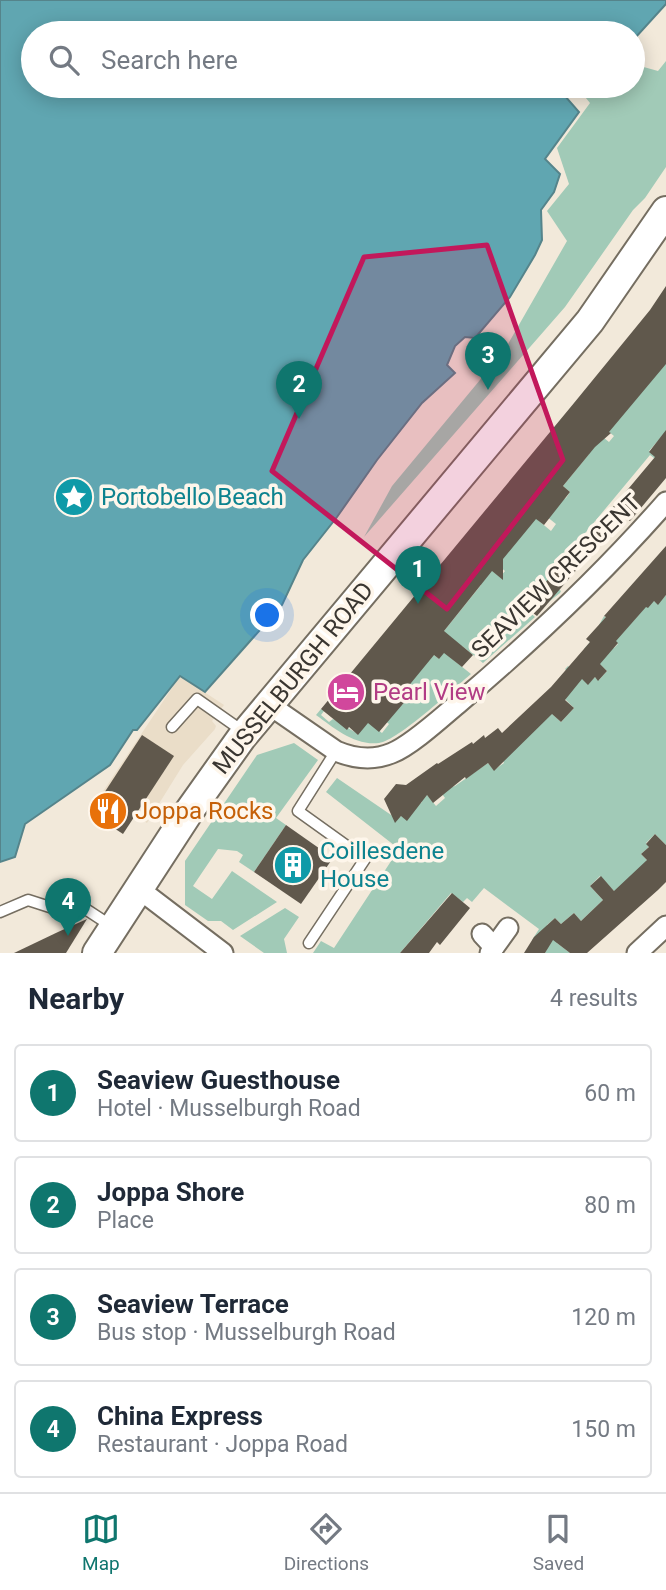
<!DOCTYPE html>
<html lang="en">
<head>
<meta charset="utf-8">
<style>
	body { margin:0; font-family:Roboto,sans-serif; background:#f2f2f3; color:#1f2937 }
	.you { position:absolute; left:268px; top:616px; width:24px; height:24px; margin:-18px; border:5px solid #fff; border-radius:50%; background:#1a73e8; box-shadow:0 0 0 10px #1a73e833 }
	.badge { display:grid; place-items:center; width:46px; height:46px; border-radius:50%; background:#0f766e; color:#fff; font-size:23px; font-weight:700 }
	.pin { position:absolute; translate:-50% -58px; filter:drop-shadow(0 2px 4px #0008) }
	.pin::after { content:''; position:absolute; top:37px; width:24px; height:21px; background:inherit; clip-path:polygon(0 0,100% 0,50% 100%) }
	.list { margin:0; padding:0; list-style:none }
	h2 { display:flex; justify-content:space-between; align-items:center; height:91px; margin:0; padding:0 28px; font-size:30px }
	h2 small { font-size:23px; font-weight:400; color:#747a83 }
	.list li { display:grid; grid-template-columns:46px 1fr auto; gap:21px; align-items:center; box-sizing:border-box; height:98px; margin:0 14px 14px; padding:0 14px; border:2px solid #e0e1e3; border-radius:7px }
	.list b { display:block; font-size:26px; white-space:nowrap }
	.list p { margin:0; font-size:23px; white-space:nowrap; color:#747a83 }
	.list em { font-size:23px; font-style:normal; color:#747a83 }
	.icon { flex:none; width:38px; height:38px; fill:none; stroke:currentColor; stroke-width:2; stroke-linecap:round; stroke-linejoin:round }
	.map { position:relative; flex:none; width:666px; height:953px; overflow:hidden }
	.search { position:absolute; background:#fff; box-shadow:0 4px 18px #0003; left:21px; right:21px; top:21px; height:77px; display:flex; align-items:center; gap:18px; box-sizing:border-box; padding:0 24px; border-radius:38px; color:#747a83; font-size:26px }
	.sheet { height:539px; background:#fff }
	nav { display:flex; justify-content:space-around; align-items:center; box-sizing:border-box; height:98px; border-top:2px solid #e0e1e3; background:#fff; font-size:19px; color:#747a83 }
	nav a { display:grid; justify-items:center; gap:4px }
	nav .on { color:#0f766e }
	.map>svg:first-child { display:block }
</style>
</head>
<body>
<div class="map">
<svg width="666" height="953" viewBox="0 0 666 953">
	<rect width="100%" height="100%" fill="#f2e9da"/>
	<polygon fill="#eaddc8" points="180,676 224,705 212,721 216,726 215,729 183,765 147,823 102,793"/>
	<g fill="#a1cab7">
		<polygon points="666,61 666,167 645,198 633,210 565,307 364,537 392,486 504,351 567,241 547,211 569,184 557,148 590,103 581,92 586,86 633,86 633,64 658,71"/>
		<path d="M 666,354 L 666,439 L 662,436 L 649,451 L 666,467 L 650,455 L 547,579 L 561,591 L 560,593 L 546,604 L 534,595 L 524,607 L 535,617 L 483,663 L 462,646 L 451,658 L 471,674 C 453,689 399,740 379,743 C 355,746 334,728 316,715 L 321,709 L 324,711 L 321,715 L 329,722 L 333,719 L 358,734 L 359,715 L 382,733 L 389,724 L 376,714 L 402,705 L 407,699 L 396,689 L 419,643 L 439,659 L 440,636 L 481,585 L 472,578 L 484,564 L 500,577 L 505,571 L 498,565 L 527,511 L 551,531 L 556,524 L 541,512 L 566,498 L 570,492 L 563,486 L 589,454 L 581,446 L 594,430 L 609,442 L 614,436 L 574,403 Z"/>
		<polygon points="666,595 666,845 655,834 646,843 649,847 641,854 647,860 628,906 600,876 590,886 603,900 581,921 574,913 561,924 555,918 547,925 560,940 557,943 570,953 545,953 547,949 532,940 539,929 484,888 472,902 467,898 463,902 451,893 400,953 313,953 321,941 334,948 399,849 326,792 337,778 397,819 422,802 401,783 406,787 415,780 436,806 445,798 440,791 455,786 488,763 494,770 504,763 501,757 550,712 561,722 574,708 565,699 567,671 565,669 568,666 588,684 595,677 599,680 607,671 584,649 590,642 603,654 611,645 614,648 618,644 599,625 604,616 623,632 643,610 636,603 654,601 658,604"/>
		<polygon points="294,743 318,760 276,818 286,825 254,872 239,862 243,855 237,851 218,849 193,886 212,899 232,871 277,902 233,930 221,921 208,921 185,905 185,861 257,755"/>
		<polygon points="285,908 299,917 284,939 287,953 264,953 240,936"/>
	</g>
	<polygon fill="#60a6b1" stroke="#55848b" stroke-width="2" points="0,0 666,0 666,4 636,37 623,29 614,30 611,33 33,33 33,86 565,86 564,95 579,112 545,159 560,174 554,192 541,210 542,240 535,255 510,297 475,338 465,337 455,346 447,365 455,373 422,403 377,460 337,517 303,560 282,605 205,692 180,676 137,730 133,730 110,765 25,824 15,857 0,862"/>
	<g fill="#60584c">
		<polygon points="666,286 666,364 609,432 611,433 595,447 563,486 570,492 544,525 536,519 503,559 503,580 492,571 444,631 473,655 462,667 444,653 439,659 434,655 402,694 408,698 379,732 368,723 358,735 349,727 347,730 321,709 574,403 650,310"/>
		<polygon points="666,430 666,478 630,521 613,507 655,457 649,452"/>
		<polygon points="598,524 608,533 537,616 524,606"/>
		<polygon points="666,546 666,595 658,605 654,601 648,608 646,607 616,641 618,643 600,664 607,671 598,681 595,677 588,685 582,679 565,700 574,708 561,722 552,714 494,771 488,763 466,779 465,777 433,803 427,795 407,821 401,816 395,823 384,799 396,784 406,785 437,763 438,764 472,742 473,744 484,735 485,738 498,728 502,733 551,687 590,642 586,639 606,617 604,616"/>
		<polygon points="142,735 174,756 123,834 91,813"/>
		<polygon points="286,825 333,858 301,904 254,872"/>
		<polygon points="655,834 666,845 666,882 658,890 587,953 570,953 553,940 545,953 524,953 534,937 555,918 561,924 574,913 581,921 603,900 590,886 601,876 614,891 647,860 641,854 649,847 646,844"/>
		<polygon points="452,893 470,908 440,945 437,942 429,953 400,953"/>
		<polygon points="87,919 66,953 14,953 58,932"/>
	</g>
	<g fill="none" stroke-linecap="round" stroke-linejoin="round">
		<g stroke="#756e61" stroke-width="13">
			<g id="service">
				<polyline points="172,727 197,699 244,732"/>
				<polyline points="0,912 28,900 56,909 72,908 87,910 113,927"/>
				<polyline points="309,943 365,859 298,811 336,751"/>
			</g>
		</g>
		<g stroke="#756e61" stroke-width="23">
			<g id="minor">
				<path d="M 268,704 L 336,751 C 355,759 373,761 392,753 C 412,745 443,716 460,702 C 533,640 603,574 666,502"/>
				<polyline points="139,889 223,953"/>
				<polyline points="482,934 494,947"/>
				<polyline points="490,953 508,928"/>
				<polyline points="637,953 666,926"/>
			</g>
		</g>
		<g stroke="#756e61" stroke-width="32">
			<polyline id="secondary" points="97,953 190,810 242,737 590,321 666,211"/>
		</g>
		<use href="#service" stroke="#fff" stroke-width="10"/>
		<use href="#minor" stroke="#fff" stroke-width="19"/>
		<use href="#secondary" stroke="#fff" stroke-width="28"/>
	</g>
	<path fill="#c2185b" fill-opacity="0.2" stroke="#c2185b" stroke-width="5" stroke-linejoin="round" d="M 487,245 L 563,460 L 447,609 L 272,471 L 364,257 Z"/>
	<defs>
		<g id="sight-disc" transform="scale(2.0125)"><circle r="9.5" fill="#0f9aa8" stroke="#fef6eb"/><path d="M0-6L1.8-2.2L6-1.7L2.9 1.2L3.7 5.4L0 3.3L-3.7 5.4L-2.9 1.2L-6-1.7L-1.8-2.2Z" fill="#fff"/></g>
		<g id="hotel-disc" transform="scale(2.0125)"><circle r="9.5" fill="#d1479c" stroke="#fef6eb"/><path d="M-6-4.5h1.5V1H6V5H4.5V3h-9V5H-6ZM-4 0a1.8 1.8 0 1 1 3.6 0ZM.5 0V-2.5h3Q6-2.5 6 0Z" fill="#fff"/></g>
		<g id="restaurant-disc" transform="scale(2.0125)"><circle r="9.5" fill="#e8710a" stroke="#fef6eb"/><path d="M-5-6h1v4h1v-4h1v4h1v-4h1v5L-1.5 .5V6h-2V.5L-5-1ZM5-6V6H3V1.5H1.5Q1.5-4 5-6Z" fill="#fff"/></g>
		<g id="building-disc" transform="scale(2.0125)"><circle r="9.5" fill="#0f9aa8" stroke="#fef6eb"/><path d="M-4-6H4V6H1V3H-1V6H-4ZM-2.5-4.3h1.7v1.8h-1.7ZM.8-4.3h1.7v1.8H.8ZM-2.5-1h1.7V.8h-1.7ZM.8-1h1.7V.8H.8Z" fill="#fff"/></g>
	</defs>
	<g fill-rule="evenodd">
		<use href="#sight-disc" x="74" y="497"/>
		<use href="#hotel-disc" x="346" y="692"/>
		<use href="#restaurant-disc" x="108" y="811"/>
		<use href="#building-disc" x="293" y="865"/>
	</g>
	<g text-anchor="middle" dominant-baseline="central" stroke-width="7" stroke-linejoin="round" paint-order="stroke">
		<g font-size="24" fill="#0d838f" stroke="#fef6eb" text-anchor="start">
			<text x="101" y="497">Portobello Beach</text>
			<text x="320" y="851">Coillesdene<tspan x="320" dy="28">House</tspan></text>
		</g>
		<g font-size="24" fill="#3a3631" stroke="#fef6eb">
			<text transform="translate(556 576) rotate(-44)">SEAVIEW CRESCENT</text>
			<text transform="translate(293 678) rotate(-51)">MUSSELBURGH ROAD</text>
		</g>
		<g font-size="24" fill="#b23c85" stroke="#fef6eb" text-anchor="start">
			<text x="373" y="692">Pearl View</text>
		</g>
		<g font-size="24" fill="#c56008" stroke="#fef6eb" text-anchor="start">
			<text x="135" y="811">Joppa Rocks</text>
		</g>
	</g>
</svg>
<div class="you"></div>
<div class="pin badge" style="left:418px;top:604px">1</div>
<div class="pin badge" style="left:299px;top:419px">2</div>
<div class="pin badge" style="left:488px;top:390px">3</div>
<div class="pin badge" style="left:68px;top:936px">4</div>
<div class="search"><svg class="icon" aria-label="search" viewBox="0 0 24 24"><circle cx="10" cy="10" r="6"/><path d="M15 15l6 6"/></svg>Search here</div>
</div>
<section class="sheet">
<h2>Nearby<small>4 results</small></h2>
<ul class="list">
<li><span class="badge">1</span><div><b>Seaview Guesthouse</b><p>Hotel · Musselburgh Road</p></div><em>60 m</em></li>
<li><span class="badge">2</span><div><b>Joppa Shore</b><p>Place</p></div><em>80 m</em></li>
<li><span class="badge">3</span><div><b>Seaview Terrace</b><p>Bus stop · Musselburgh Road</p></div><em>120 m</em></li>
<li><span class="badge">4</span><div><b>China Express</b><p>Restaurant · Joppa Road</p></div><em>150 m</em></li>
</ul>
</section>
<nav>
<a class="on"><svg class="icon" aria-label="map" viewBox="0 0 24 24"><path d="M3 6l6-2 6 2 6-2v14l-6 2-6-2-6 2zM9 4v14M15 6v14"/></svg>Map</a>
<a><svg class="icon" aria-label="directions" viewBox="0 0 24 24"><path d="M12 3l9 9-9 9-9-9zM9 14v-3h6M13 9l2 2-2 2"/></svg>Directions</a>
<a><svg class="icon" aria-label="saved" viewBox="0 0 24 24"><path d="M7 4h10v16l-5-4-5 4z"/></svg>Saved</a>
</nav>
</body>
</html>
